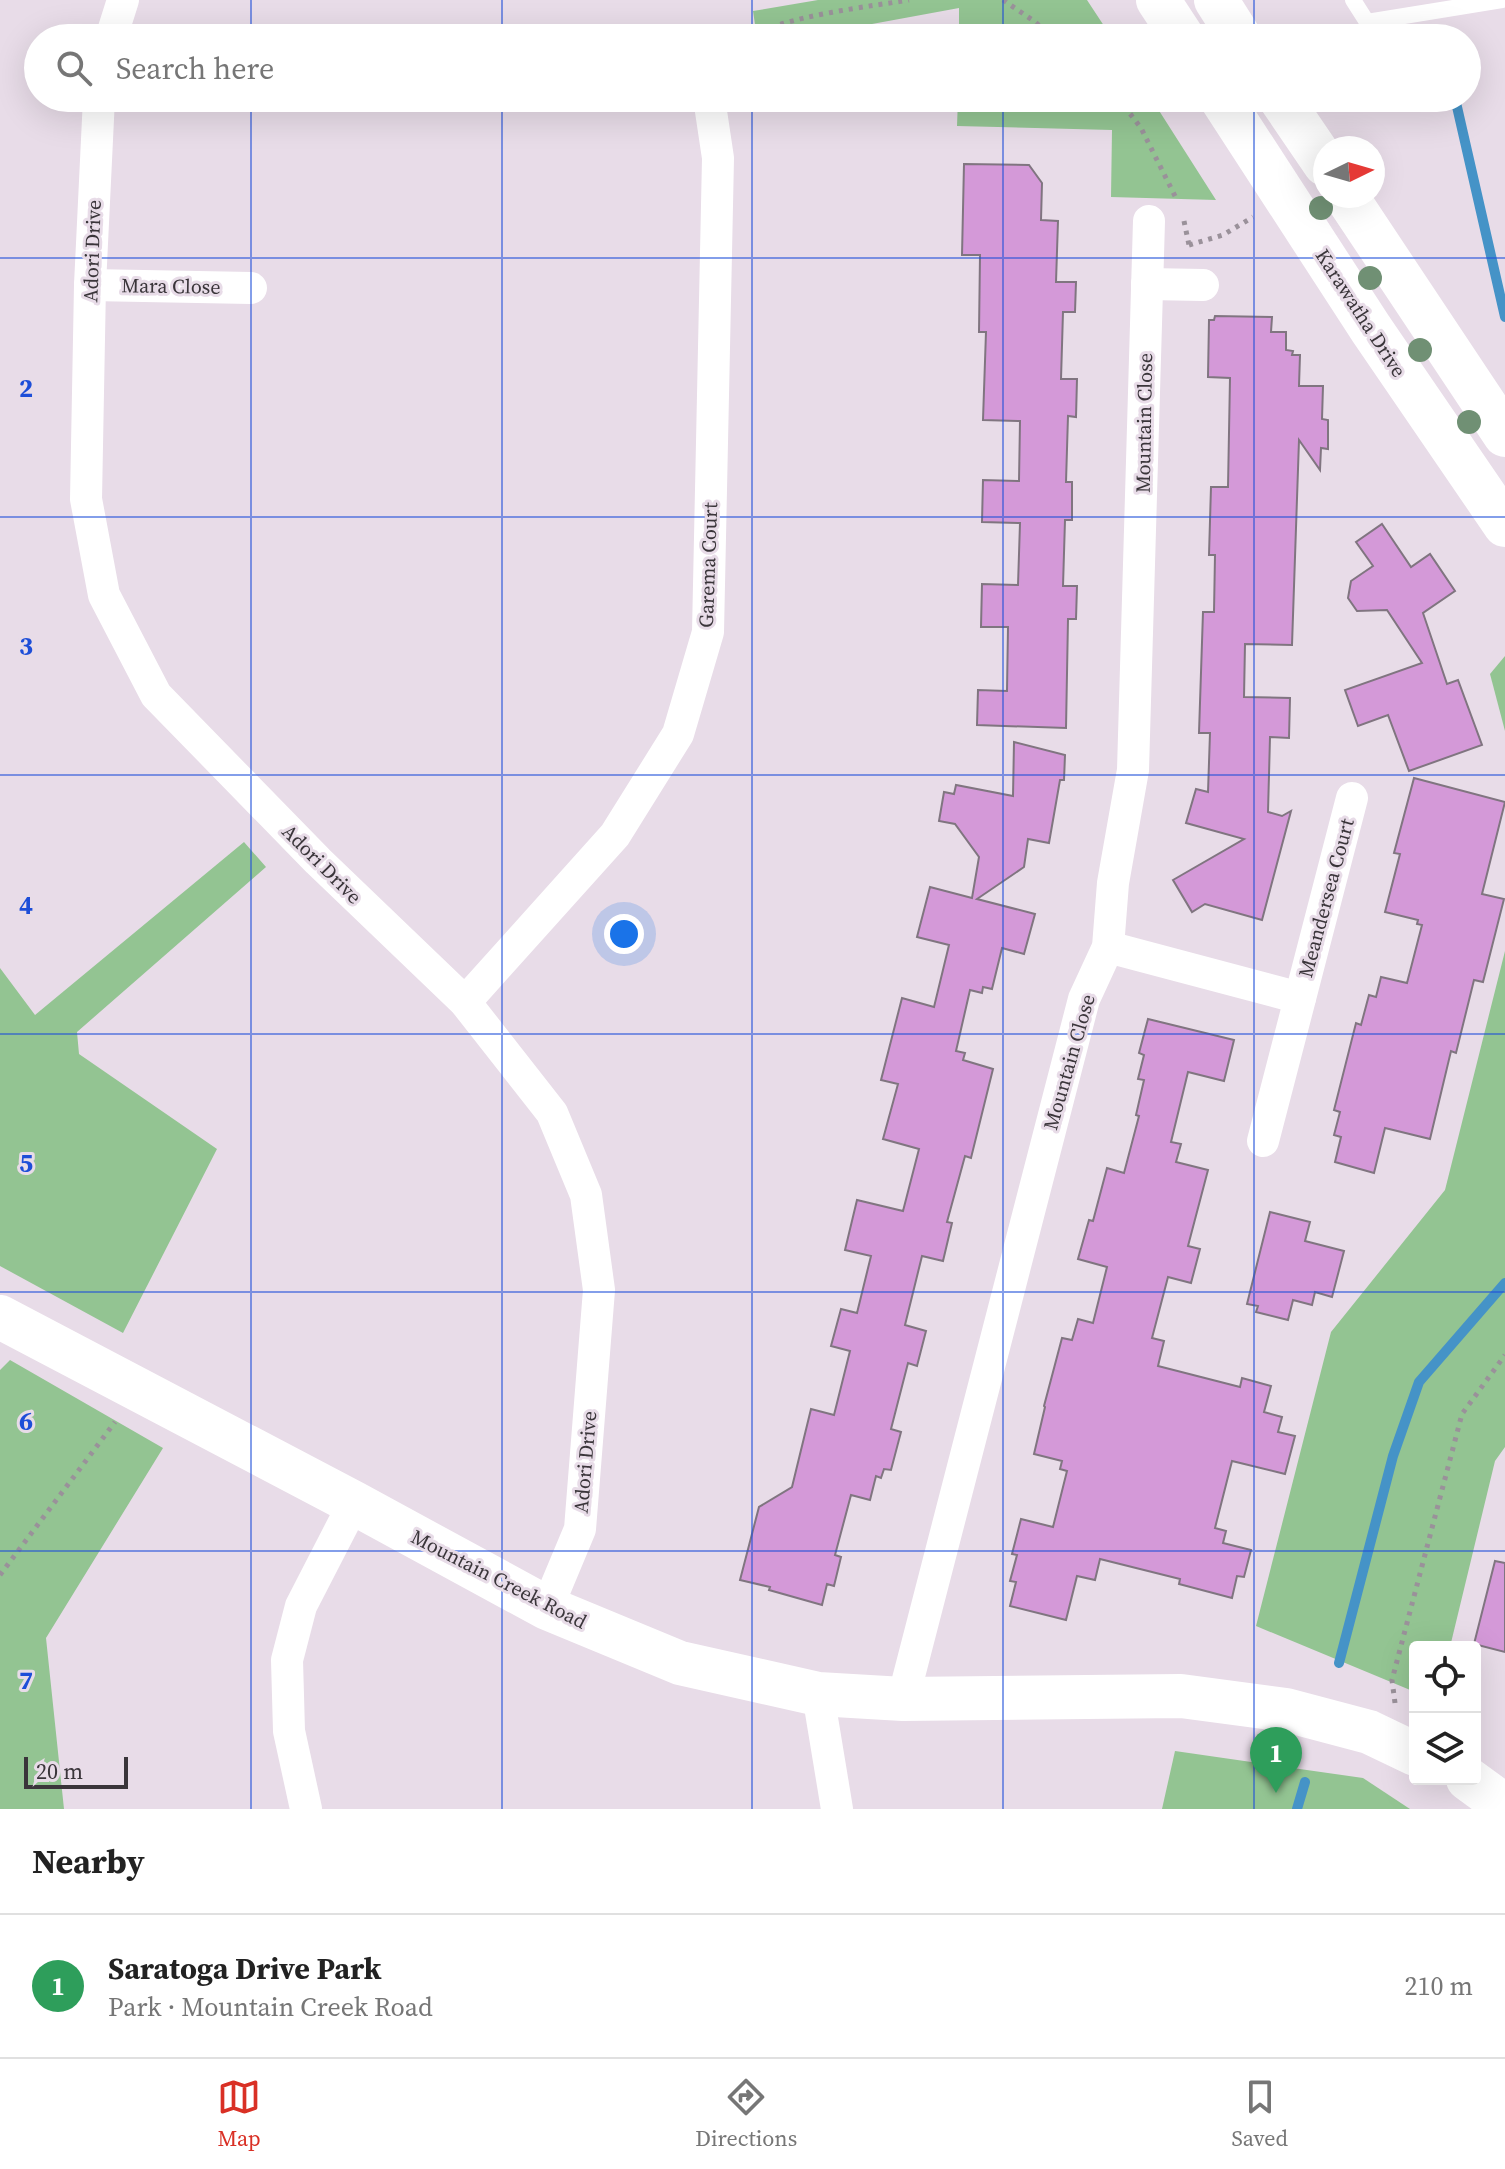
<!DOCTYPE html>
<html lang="en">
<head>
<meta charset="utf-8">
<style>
	body { margin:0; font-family:"Source Serif 4",serif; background:#f2f2f2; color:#222 }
	.controls { position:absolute; right:24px; bottom:24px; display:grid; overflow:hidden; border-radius:8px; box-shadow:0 8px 32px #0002 }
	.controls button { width:72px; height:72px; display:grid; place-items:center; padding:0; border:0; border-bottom:2px solid #e0e0e0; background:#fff; color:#222; font:40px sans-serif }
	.compass { position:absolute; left:1313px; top:136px; width:72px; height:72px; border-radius:50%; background:#fff; box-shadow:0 8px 32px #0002; rotate:85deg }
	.scale { position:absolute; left:24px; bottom:20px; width:104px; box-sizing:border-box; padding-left:8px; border:4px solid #3a353a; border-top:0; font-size:22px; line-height:28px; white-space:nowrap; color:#3a353a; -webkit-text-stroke:6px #e8dce8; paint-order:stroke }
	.you { position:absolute; left:624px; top:934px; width:28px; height:28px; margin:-20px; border:6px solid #fff; border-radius:50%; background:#1a73e8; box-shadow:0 0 0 12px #1a73e833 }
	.badge { display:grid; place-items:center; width:52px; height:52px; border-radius:50%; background:#d93025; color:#fff; font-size:26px; font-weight:700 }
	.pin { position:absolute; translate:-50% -66px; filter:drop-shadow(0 2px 4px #0008) }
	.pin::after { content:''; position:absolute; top:42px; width:28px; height:24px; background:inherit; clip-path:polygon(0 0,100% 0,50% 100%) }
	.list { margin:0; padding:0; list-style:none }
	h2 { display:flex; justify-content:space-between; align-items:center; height:104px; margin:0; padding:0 32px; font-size:34px }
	h2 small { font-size:26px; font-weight:400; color:#767676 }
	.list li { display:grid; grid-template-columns:52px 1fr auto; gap:24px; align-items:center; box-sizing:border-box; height:144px; padding:0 32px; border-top:2px solid #e0e0e0 }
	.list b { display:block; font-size:30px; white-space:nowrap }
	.list p { margin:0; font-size:26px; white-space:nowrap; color:#767676 }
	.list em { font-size:26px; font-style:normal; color:#767676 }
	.icon { flex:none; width:44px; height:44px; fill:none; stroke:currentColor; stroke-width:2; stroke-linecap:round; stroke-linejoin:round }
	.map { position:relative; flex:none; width:1505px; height:1809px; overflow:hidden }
	.search { position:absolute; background:#fff; box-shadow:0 8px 32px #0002; left:24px; right:24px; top:24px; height:88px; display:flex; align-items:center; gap:20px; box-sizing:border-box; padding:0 28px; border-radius:44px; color:#767676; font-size:30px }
	.sheet { height:248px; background:#fff }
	nav { display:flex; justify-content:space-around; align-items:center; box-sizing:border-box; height:112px; border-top:2px solid #e0e0e0; background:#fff; font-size:22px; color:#767676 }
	nav a { display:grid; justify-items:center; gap:4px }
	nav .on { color:#d93025 }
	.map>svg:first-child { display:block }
</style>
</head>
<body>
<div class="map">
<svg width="1505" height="1809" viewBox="0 0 1505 1809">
	<rect width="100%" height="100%" fill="#e8dce8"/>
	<g fill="#93c492">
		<polygon points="818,0 1087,0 1112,38 959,38 959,8 796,38 757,38 753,11"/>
		<polygon points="958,98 1151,98 1216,200 1111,197 1112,130 957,126"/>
		<polygon points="1505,656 1505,731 1490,674"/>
		<polygon points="244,842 266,867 77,1032 79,1054 217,1149 123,1333 0,1266 0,968 35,1015"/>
		<polygon points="1505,951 1505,1447 1495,1461 1450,1647 1415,1647 1415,1692 1256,1626 1331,1332 1445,1190"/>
		<polygon points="10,1360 163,1448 46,1638 64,1809 0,1809 0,1370"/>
		<polygon points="1175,1751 1363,1778 1410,1809 1162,1809"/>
	</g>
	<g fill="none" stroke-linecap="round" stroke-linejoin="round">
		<g stroke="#4593c7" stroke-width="10">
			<polyline points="1455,98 1505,317"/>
			<polyline points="1339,1663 1393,1456 1419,1382 1505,1283"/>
			<polyline points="1297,1809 1305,1782"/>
		</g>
	</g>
	<g fill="#d499d8" stroke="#807580" stroke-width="2">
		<polygon points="964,164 1029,165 1042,183 1041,220 1058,221 1056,282 1076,282 1075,312 1063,312 1061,379 1077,379 1076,417 1068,416 1066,482 1072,482 1072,520 1065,520 1063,586 1077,586 1076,619 1068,619 1066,728 977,725 978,690 1007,691 1008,627 981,627 982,584 1018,585 1020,523 982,522 983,480 1019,481 1020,421 983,420 986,332 979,332 980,255 962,255"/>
		<polygon points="1215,316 1272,317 1271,332 1286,332 1286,350 1293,351 1292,355 1300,355 1299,386 1323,386 1322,419 1328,420 1328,449 1321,448 1320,470 1299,440 1292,645 1245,644 1244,697 1290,698 1289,738 1270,737 1268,812 1282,816 1291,811 1262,920 1205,904 1192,912 1173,880 1244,839 1186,823 1196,789 1208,792 1210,733 1199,733 1203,612 1214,612 1215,555 1209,555 1211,487 1228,487 1230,378 1208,377 1209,320 1214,320"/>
		<polygon points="1382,524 1411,567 1430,554 1455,591 1423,613 1447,684 1458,680 1482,745 1409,771 1388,715 1358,726 1345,690 1422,663 1387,610 1357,611 1348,598 1351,581 1373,566 1356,542"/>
		<polygon points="1014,742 1065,755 1064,780 1060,780 1049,843 1028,839 1024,867 977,899 1035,914 1024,954 1002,948 992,989 983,987 982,993 970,990 956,1051 965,1053 963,1060 993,1069 971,1158 965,1156 947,1222 952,1223 943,1261 922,1256 905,1325 926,1331 917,1366 908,1363 891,1429 901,1432 891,1470 884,1469 881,1478 876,1476 870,1500 851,1495 835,1555 841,1557 834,1586 827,1584 822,1605 769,1590 770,1587 740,1580 759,1507 792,1487 811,1409 834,1415 850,1351 831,1346 841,1309 857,1313 871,1256 845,1250 857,1200 903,1211 919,1149 883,1139 898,1084 881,1080 902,998 934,1007 949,945 917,937 930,887 972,898 979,857 955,824 939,821 944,792 954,794 956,785 1013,796"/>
		<polygon points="1414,778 1505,802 1482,894 1504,899 1483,982 1474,980 1456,1053 1451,1051 1430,1139 1385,1128 1374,1173 1335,1162 1341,1137 1334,1135 1340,1112 1334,1110 1356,1023 1361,1025 1369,995 1376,997 1381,977 1407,983 1422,925 1417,924 1418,920 1385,912 1400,854 1394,853"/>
		<polygon points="1148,1019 1234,1040 1224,1081 1188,1072 1171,1142 1181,1144 1176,1162 1208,1170 1188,1246 1200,1249 1191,1283 1168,1277 1152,1338 1164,1341 1158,1366 1240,1387 1242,1378 1271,1386 1264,1412 1282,1417 1278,1432 1295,1436 1285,1474 1232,1461 1215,1528 1226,1531 1223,1543 1251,1550 1244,1577 1237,1576 1232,1598 1179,1584 1180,1579 1100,1559 1095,1580 1077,1576 1066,1620 1010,1606 1016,1582 1010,1581 1017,1555 1012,1554 1021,1519 1053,1527 1067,1471 1060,1469 1062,1461 1034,1454 1045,1407 1044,1406 1062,1338 1072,1340 1078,1319 1093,1323 1107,1267 1078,1259 1089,1220 1093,1221 1107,1168 1124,1173 1139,1116 1136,1115 1144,1080 1138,1079 1144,1055 1139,1053"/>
		<polygon points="1270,1212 1310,1222 1305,1241 1344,1251 1332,1297 1315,1292 1312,1305 1293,1300 1288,1320 1256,1312 1258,1306 1247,1304"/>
		<polygon points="1495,1561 1505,1563 1505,1652 1474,1644"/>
	</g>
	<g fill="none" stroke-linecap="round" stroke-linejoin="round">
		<g stroke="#9a919a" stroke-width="5" stroke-dasharray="4 6" stroke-linecap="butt">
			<polyline points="1003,0 1034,21 1053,38"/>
			<path d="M 754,38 C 769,18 880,5 909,0"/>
			<polyline points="1118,98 1141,128 1177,200"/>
			<polyline points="1184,221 1189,245"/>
			<polyline points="1189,245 1223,235 1253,217"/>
			<polyline points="0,1575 115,1422"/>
			<polyline points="1395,1703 1392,1680 1462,1414 1505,1355"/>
		</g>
		<polyline stroke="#fff" stroke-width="16" points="1353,0 1367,22 1502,0"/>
		<g stroke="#fff" stroke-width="32">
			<polyline points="111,38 123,0"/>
			<polyline points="99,98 90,285 86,499 104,595 156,695 318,861 465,1002 552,1113 586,1195 599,1290 580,1529 547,1608"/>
			<polyline points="1147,284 1203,285"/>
			<polyline points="90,285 251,288"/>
			<polyline points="1108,947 1300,998"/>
			<polyline points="465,1002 615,835 678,734 708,632 718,158 709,98"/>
			<polyline points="1263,1141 1352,798"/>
			<polyline points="818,1694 837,1809"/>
			<polyline points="903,1699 1084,999 1108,947 1113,883 1133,770 1149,221"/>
			<polyline points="306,1809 289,1731 287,1660 301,1606 354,1503"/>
		</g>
		<g stroke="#fff" stroke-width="44">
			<polyline points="1158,0 1183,38"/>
			<polyline points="1216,0 1240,38"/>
			<polyline points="1221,98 1371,329 1505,525"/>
			<polyline points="1280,98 1325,164"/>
			<polyline points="1346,196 1505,435"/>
			<polyline points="0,1317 354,1503 547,1608 680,1663 818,1694 903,1699 1181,1696 1286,1710 1369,1732 1415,1754"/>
			<polyline points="1468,1779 1505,1806"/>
		</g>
	</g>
	<g fill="#709074">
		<circle cx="1321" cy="208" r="12"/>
		<circle cx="1370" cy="278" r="12"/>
		<circle cx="1420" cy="350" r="12"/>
		<circle cx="1469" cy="422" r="12"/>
	</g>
	<path fill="none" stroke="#1d4ed8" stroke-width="2" stroke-opacity="0.55" d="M 251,0 L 251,38M 502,0 L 502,38M 752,0 L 752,38M 1003,0 L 1003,38M 1254,0 L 1254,38M 251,98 L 251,1809M 502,98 L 502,1809M 752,98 L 752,1809M 1003,98 L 1003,1809M 1254,98 L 1254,1809M 0,258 L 1505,258M 0,517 L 1505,517M 0,775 L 1505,775M 0,1034 L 1505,1034M 0,1292 L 1505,1292M 0,1551 L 1505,1551"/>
	<g text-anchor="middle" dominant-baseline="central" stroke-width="6" stroke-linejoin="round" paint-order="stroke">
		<g font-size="20" fill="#3a353a" stroke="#e8dce8">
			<text transform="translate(92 251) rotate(-88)">Adori Drive</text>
			<text transform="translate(171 286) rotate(1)">Mara Close</text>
			<text transform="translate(1361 313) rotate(57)">Karawatha Drive</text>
			<text transform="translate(1144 423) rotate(-89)">Mountain Close</text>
			<text transform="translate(708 565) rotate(-88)">Garema Court</text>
			<text transform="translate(322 864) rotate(45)">Adori Drive</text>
			<text transform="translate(1326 898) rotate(-75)">Meandersea Court</text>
			<text transform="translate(1069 1062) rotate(-74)">Mountain Close</text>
			<text transform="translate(585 1462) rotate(-85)">Adori Drive</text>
			<text transform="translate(499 1579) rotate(27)">Mountain Creek Road</text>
		</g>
	</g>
	<g font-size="26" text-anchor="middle" font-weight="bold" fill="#1d4ed8" stroke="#e8dce8" stroke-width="6" stroke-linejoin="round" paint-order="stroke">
		<text x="26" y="397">2</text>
		<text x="26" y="655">3</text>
		<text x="26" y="914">4</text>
		<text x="26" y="1172">5</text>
		<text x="26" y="1430">6</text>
		<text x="26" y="1689">7</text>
	</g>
</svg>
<div class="controls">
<button><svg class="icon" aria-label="locate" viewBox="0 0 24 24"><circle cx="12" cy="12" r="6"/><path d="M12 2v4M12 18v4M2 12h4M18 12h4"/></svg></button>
<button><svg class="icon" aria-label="layers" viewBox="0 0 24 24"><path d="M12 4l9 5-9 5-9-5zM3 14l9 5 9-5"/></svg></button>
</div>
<svg class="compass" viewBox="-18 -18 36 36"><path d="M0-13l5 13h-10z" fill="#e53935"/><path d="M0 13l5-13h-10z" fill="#767676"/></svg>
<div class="scale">20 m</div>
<div class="you"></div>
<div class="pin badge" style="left:1276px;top:1793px;background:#2e9e5b">1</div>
<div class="search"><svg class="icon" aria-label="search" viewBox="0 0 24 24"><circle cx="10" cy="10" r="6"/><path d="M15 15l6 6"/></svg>Search here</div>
</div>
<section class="sheet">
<h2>Nearby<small></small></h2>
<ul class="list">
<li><span class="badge" style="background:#2e9e5b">1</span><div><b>Saratoga Drive Park</b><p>Park · Mountain Creek Road</p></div><em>210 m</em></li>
</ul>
</section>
<nav>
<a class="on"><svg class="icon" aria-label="map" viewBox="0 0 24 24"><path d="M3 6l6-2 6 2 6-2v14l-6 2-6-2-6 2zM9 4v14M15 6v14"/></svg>Map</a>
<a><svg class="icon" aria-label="directions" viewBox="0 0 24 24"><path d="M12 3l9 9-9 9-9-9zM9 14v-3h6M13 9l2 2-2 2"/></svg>Directions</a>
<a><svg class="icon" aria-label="saved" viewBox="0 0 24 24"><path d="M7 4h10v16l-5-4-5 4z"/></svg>Saved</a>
</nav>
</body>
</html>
